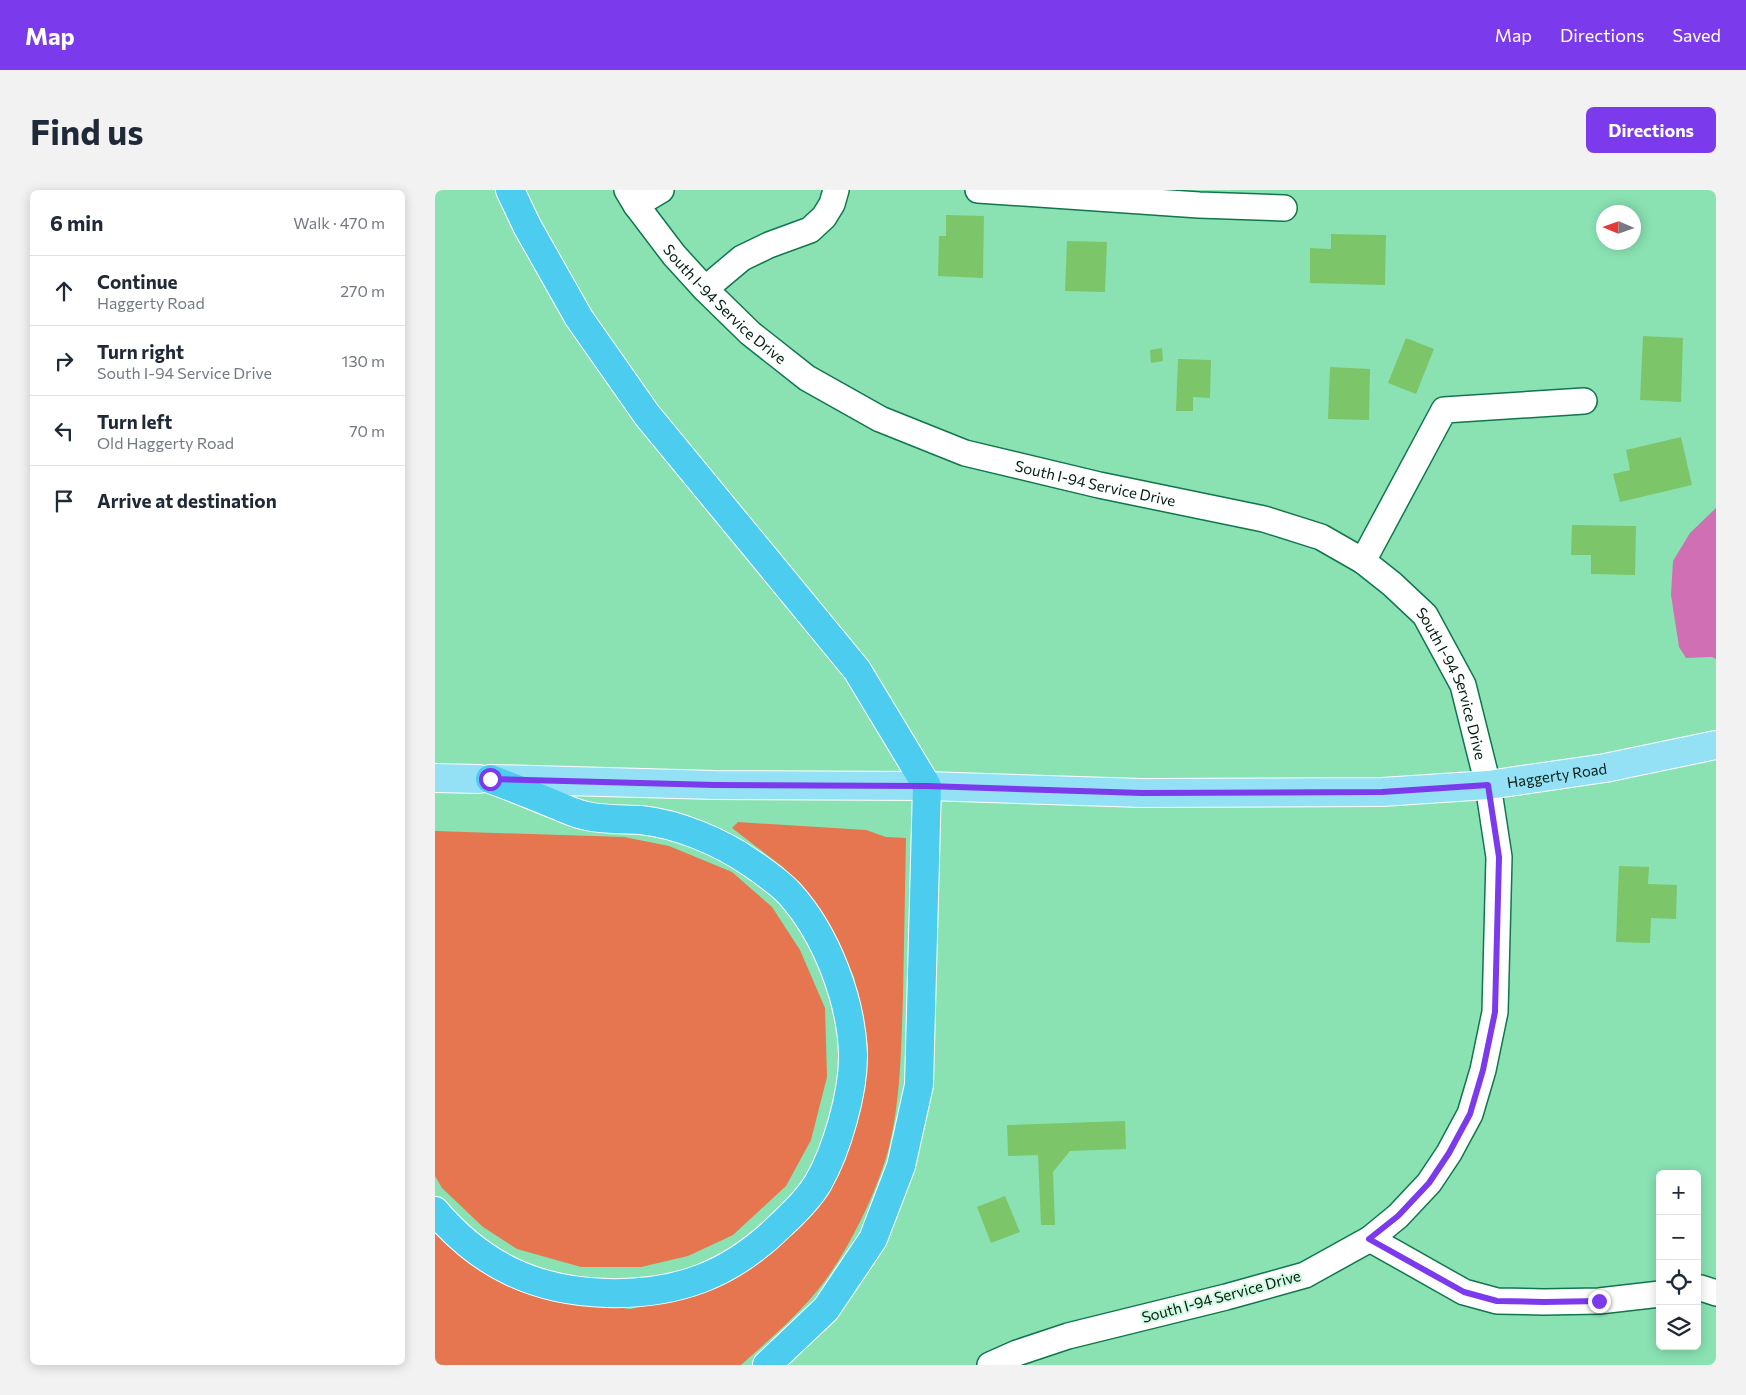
<!DOCTYPE html>
<html lang="en">
<head>
<meta charset="utf-8">
<style>
	body { margin:0; font-family:Commissioner,sans-serif; background:#f2f2f3; color:#1f2937 }
	.controls { position:absolute; right:15px; bottom:15px; display:grid; overflow:hidden; border-radius:8px; box-shadow:0 2px 12px #0003 }
	.controls button { width:45px; height:45px; display:grid; place-items:center; padding:0; border:0; border-bottom:1px solid #e0e1e3; background:#fff; color:#1f2937; font:25px sans-serif }
	.compass { position:absolute; left:1161px; top:15px; width:45px; height:45px; border-radius:50%; background:#fff; box-shadow:0 2px 12px #0003; rotate:272deg }
	.stop { position:absolute; width:15px; height:15px; margin:-11px; border:4px solid #7c3aed; border-radius:50%; background:#fff }
	.stop.end { background:#7c3aed; border-color:#fff; box-shadow:0 1px 5px #0008 }
	.list { margin:0; padding:0; list-style:none }
	h2 { display:flex; justify-content:space-between; align-items:center; height:65px; margin:0; padding:0 20px; font-size:21px }
	h2 small { font-size:16px; font-weight:400; color:#747a83 }
	.list li { display:grid; grid-template-columns:32px 1fr auto; gap:15px; align-items:center; box-sizing:border-box; height:70px; padding:0 20px; border-top:1px solid #e0e1e3 }
	.list b { display:block; font-size:19px; white-space:nowrap }
	.list p { margin:0; font-size:16px; white-space:nowrap; color:#747a83 }
	.list em { font-size:16px; font-style:normal; color:#747a83 }
	.icon { flex:none; width:28px; height:28px; fill:none; stroke:currentColor; stroke-width:2; stroke-linecap:round; stroke-linejoin:round }
	.map { position:relative; flex:none; width:1281px; height:1175px; overflow:hidden; border-radius:8px }
	header { display:flex; align-items:center; gap:30px; box-sizing:border-box; height:70px; padding:0 25px; background:#7c3aed; color:#fff }
	header strong { font-size:24px }
	nav { display:flex; gap:28px; margin-inline-start:auto; font-size:18px }
	.intro { display:flex; align-items:center; justify-content:space-between; box-sizing:border-box; height:120px; padding:0 30px }
	h1 { margin:0; font-size:35px }
	.button { padding:12px 22px; border-radius:8px; background:#7c3aed; color:#fff; font-size:18px; font-weight:700 }
	main { display:flex; gap:30px; padding:0 30px }
	aside { flex:1; background:#fff; border-radius:8px; box-shadow:0 2px 12px #0003 }
	.map>svg:first-child { display:block }
</style>
</head>
<body>
<header>
<strong>Map</strong>
<nav><a>Map</a><a>Directions</a><a>Saved</a></nav>
</header>
<div class="intro"><h1>Find us</h1><a class="button">Directions</a></div>
<main>
<aside>
<h2>6 min<small>Walk · 470 m</small></h2>
<ul class="list">
<li><svg class="icon" aria-label="ahead" viewBox="0 0 24 24"><path d="M12 20V5M6 11l6-6 6 6"/></svg><div><b>Continue</b><p>Haggerty Road</p></div><em>270 m</em></li>
<li><svg class="icon" aria-label="right" viewBox="0 0 24 24"><path d="M7 20v-9h11M14 6l5 5-5 5"/></svg><div><b>Turn right</b><p>South I-94 Service Drive</p></div><em>130 m</em></li>
<li><svg class="icon" aria-label="left" viewBox="0 0 24 24"><path d="M17 20v-9H6M10 6l-5 5 5 5"/></svg><div><b>Turn left</b><p>Old Haggerty Road</p></div><em>70 m</em></li>
<li><svg class="icon" aria-label="arrive" viewBox="0 0 24 24"><path d="M6 21V4h12l-3 4 3 4H6"/></svg><div><b>Arrive at destination</b></div></li>
</ul>
</aside>
<div class="map">
<svg width="1281" height="1175" viewBox="0 0 1281 1175">
	<rect width="100%" height="100%" fill="#8ae2b3"/>
	<g fill="#e57650">
		<path d="M 303,632 L 431,640 L 451,647 L 471,648 C 470,701 469,754 468,807 C 466,857 466,908 454,957 C 443,1000 415,1057 389,1092 C 365,1124 335,1149 306,1175 L 0,1175 L 0,1043 L 38,1076 L 100,1106 L 195,1119 L 261,1106 L 335,1065 L 386,1009 L 425,922 L 433,855 L 419,787 L 390,726 L 348,677 L 297,638 Z"/>
		<polygon points="0,641 189,647 234,656 297,682 337,717 365,760 390,818 392,887 376,950 351,996 298,1045 253,1066 206,1077 146,1077 82,1059 48,1037 7,998 0,986"/>
	</g>
	<polygon fill="#d06fb4" points="1281,318 1281,469 1277,467 1251,468 1244,457 1236,405 1238,371 1255,343"/>
	<g fill="#7cc669">
		<polygon points="511,25 549,26 548,88 503,86 504,46 511,46"/>
		<polygon points="896,44 951,45 950,95 875,93 875,58 896,59"/>
		<polygon points="632,51 672,52 670,102 630,101"/>
		<polygon points="1208,146 1248,148 1246,212 1205,210"/>
		<polygon points="971,148 999,159 981,204 953,193"/>
		<polygon points="727,158 728,171 716,173 715,160"/>
		<polygon points="743,169 776,170 775,208 758,207 758,221 741,221"/>
		<polygon points="895,177 935,179 934,230 893,229"/>
		<polygon points="1246,247 1257,295 1185,312 1178,284 1195,280 1191,260"/>
		<polygon points="1137,335 1201,336 1200,385 1156,384 1156,365 1136,365"/>
		<polygon points="1184,676 1214,677 1213,694 1242,695 1241,729 1216,728 1215,753 1181,752"/>
		<polygon points="690,931 691,959 635,961 618,982 620,1035 606,1035 603,965 573,966 572,935"/>
		<polygon points="570,1006 585,1042 556,1053 542,1017"/>
	</g>
	<g fill="none" stroke-linecap="round" stroke-linejoin="round">
		<g stroke="#10764c" stroke-width="28">
			<g id="minor">
				<path id="s1" d="M 192,0 L 201,15 L 239,65 L 270,99 L 315,143 L 372,188 L 445,229 L 530,263 L 664,295 L 829,329 L 886,347 L 928,371 L 957,394 L 990,425 L 1028,495 L 1053,595 L 1064,667 L 1060,822 L 1048,880 L 1035,924 L 1014,963 L 994,993 L 963,1026 L 935,1049 L 870,1085 L 791,1107 L 633,1146 L 582,1163 L 555,1175"/>
				<polyline points="543,0 764,15 849,18"/>
				<polyline points="201,15 226,0"/>
				<polyline points="270,99 307,68 334,55 375,40 389,27 397,14 401,0"/>
				<polyline points="928,371 1009,220 1149,211"/>
				<polyline points="935,1049 1029,1102 1062,1111 1109,1112 1164,1111 1225,1104"/>
				<polyline points="1262,1099 1266,1098 1281,1103"/>
			</g>
		</g>
		<g stroke="#fff" stroke-width="30">
			<g id="major">
				<polyline points="0,588 44,589"/>
				<path id="s2" d="M 59,589 L 280,595 L 492,596 L 707,603 L 947,602 L 1053,595 L 1170,578 L 1281,555"/>
			</g>
		</g>
		<g stroke="#fff" stroke-width="30">
			<g id="highway">
				<polyline points="75,0 92,36 144,128 212,225 422,480 492,596 484,895 466,976 438,1049 391,1119 332,1175"/>
				<path d="M 0,1021 C 46,1075 100,1101 171,1103 C 242,1105 296,1085 347,1034 C 360,1022 374,1008 383,993 C 402,960 419,901 418,863 C 416,809 391,744 355,704 C 344,692 329,682 316,673 C 286,652 243,634 206,630 C 188,629 169,630 152,626 C 141,624 131,619 121,615 C 99,606 77,597 55,589"/>
			</g>
		</g>
		<use href="#minor" stroke="#fff" stroke-width="25"/>
		<use href="#major" stroke="#94e1f6" stroke-width="28"/>
		<use href="#highway" stroke="#4ccdf0" stroke-width="28"/>
	</g>
	<g fill="none" stroke-linecap="round" stroke-linejoin="round">
		<polyline stroke="#7c3aed" stroke-width="6" points="55,589 280,595 492,596 707,603 947,602 1053,595 1064,667 1060,822 1048,880 1035,924 1014,963 994,993 963,1026 934,1049 1029,1102 1062,1111 1109,1112 1164,1111"/>
	</g>
	<g text-anchor="middle" dominant-baseline="central" stroke-width="4" stroke-linejoin="round" paint-order="stroke">
		<g font-size="15" fill="#021e10" stroke="#cff9e0">
			<text stroke="none"><textPath href="#s1" startOffset="151">South I-94 Service Drive</textPath></text>
			<text stroke="none"><textPath href="#s1" startOffset="571">South I-94 Service Drive</textPath></text>
			<text stroke="none"><textPath href="#s1" startOffset="1008">South I-94 Service Drive</textPath></text>
			<text stroke="none"><textPath href="#s2" startOffset="1064">Haggerty Road</textPath></text>
			<text transform="translate(786 1106) rotate(-15)">South I-94 Service Drive</text>
		</g>
	</g>
</svg>
<div class="controls">
<button>+</button>
<button>−</button>
<button><svg class="icon" aria-label="locate" viewBox="0 0 24 24"><circle cx="12" cy="12" r="6"/><path d="M12 2v4M12 18v4M2 12h4M18 12h4"/></svg></button>
<button><svg class="icon" aria-label="layers" viewBox="0 0 24 24"><path d="M12 4l9 5-9 5-9-5zM3 14l9 5 9-5"/></svg></button>
</div>
<svg class="compass" viewBox="-18 -18 36 36"><path d="M0-13l5 13h-10z" fill="#e53935"/><path d="M0 13l5-13h-10z" fill="#747a83"/></svg>
<div class="stop" style="left:55px;top:589px"></div>
<div class="stop end" style="left:1164px;top:1111px"></div>
</div>
</main>
</body>
</html>
